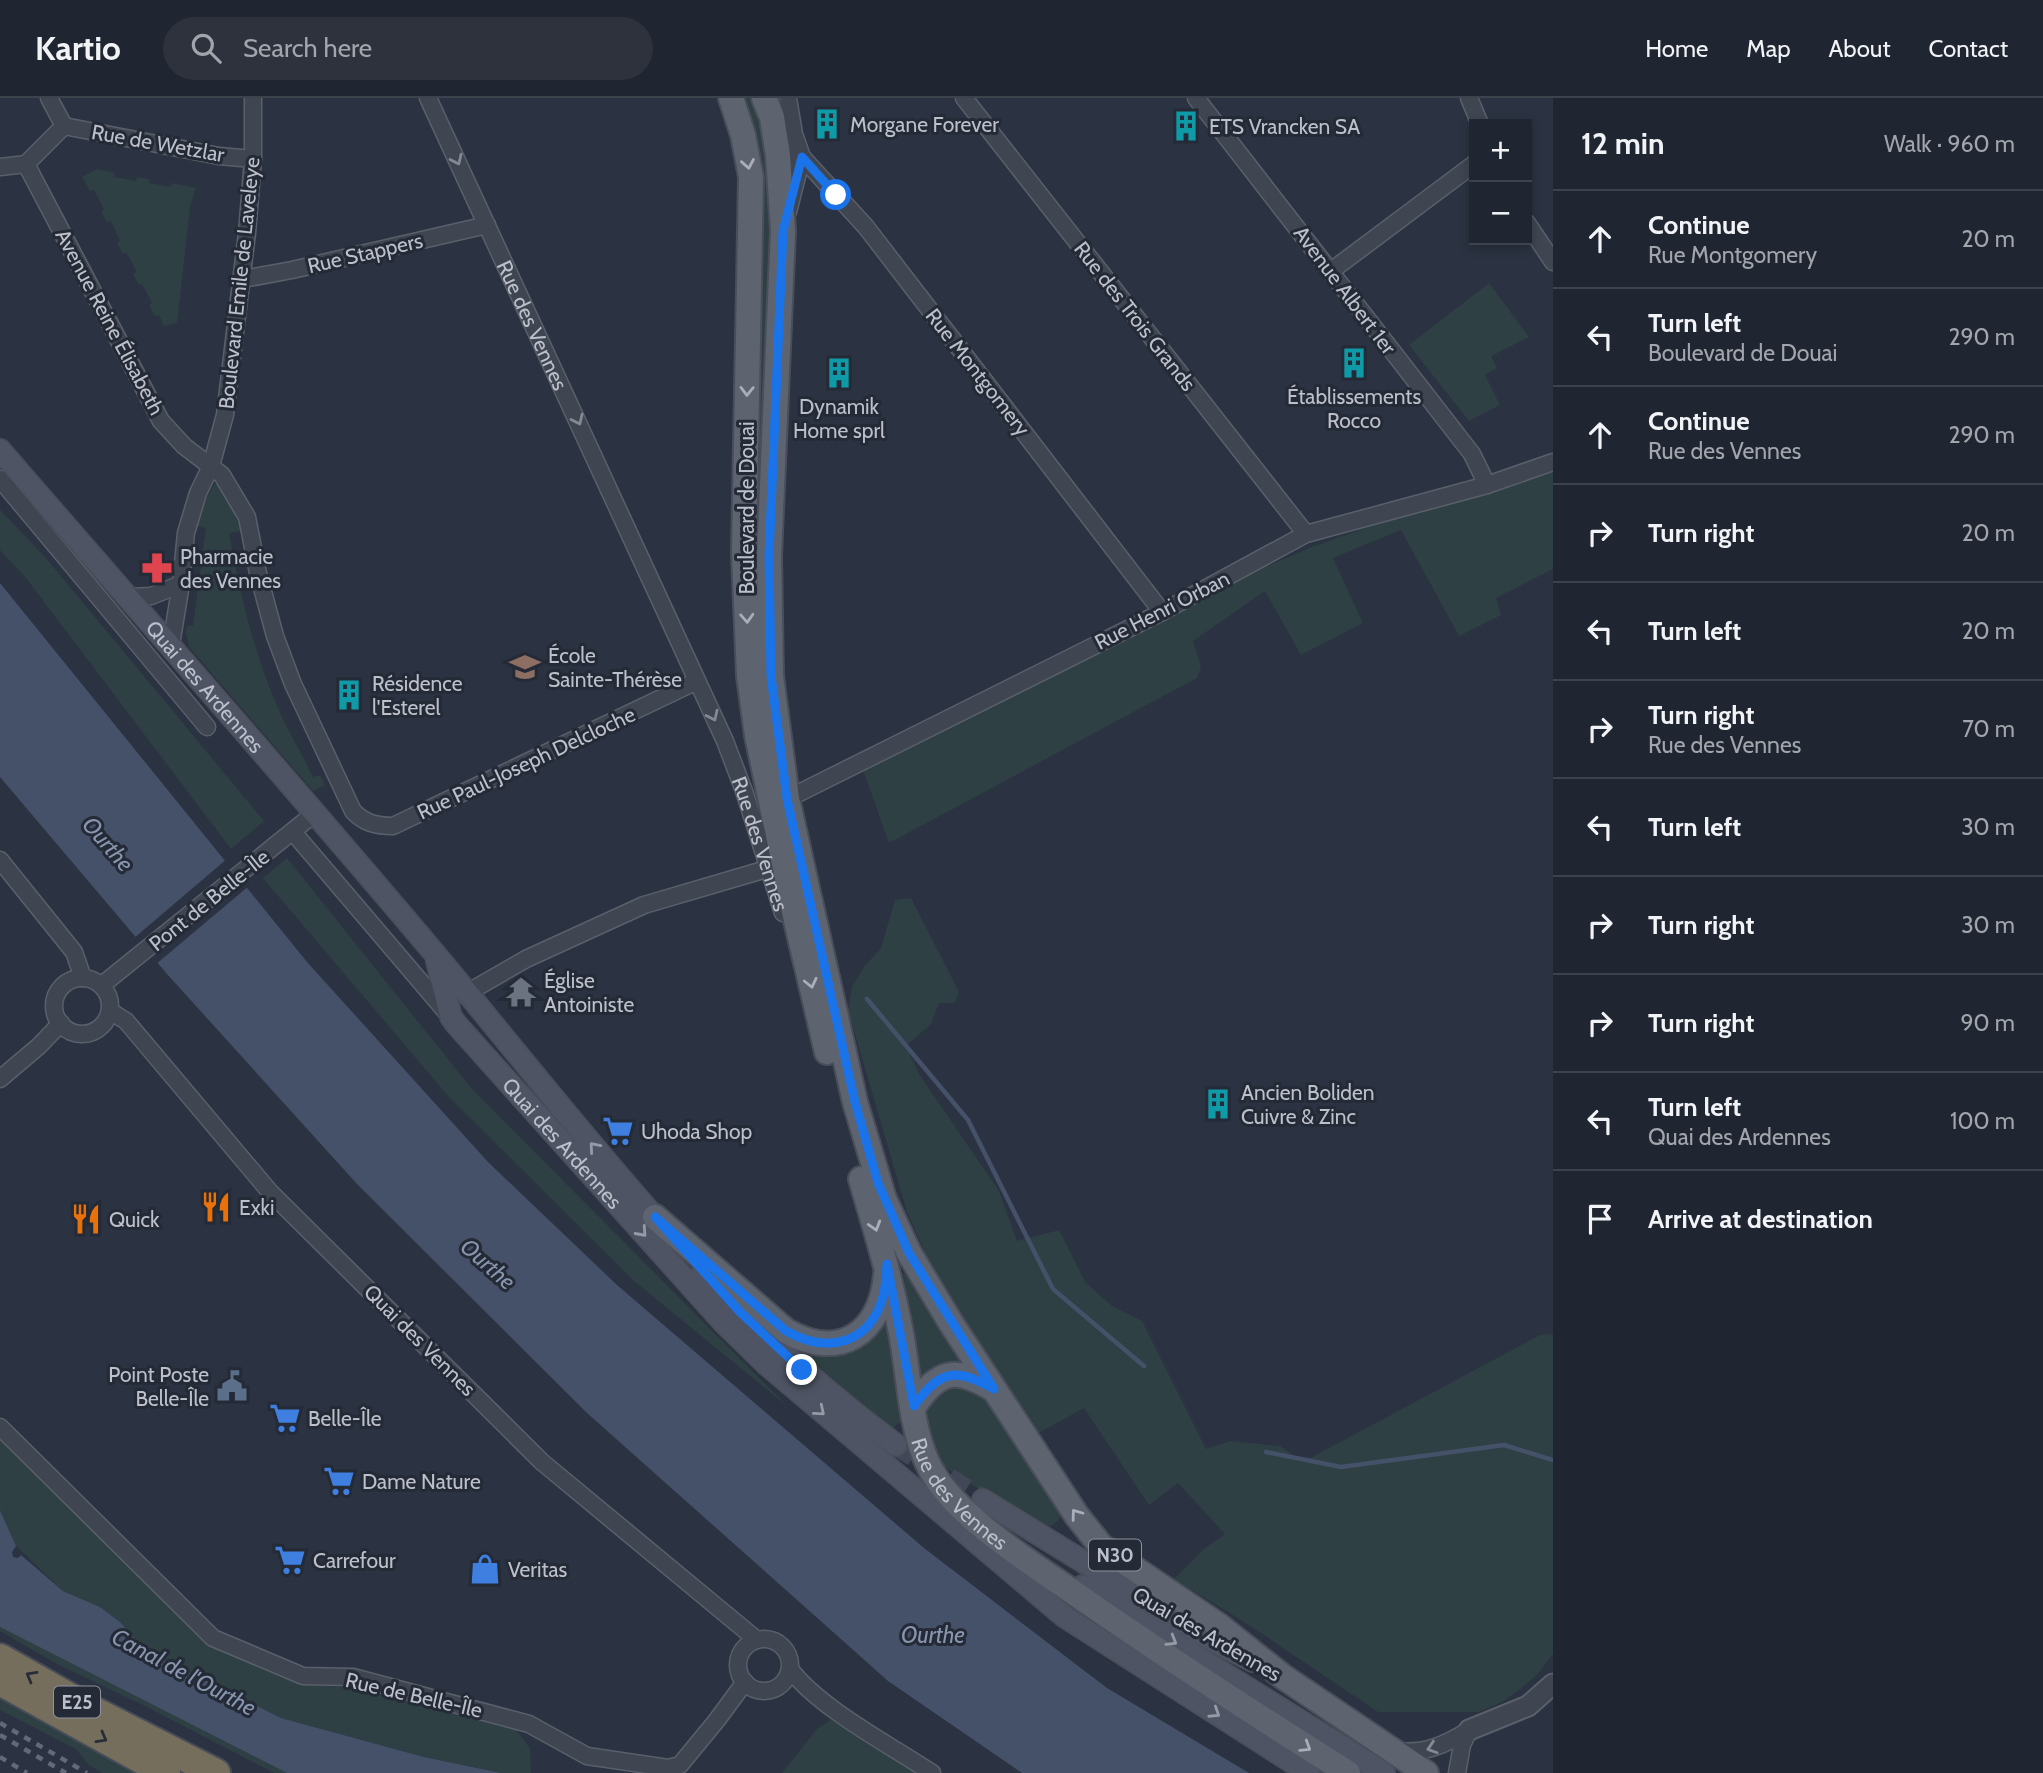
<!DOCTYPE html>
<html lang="en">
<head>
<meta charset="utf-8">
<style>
	body { margin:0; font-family:Cabin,sans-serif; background:#2d323d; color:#f1f3f6 }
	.controls { position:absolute; right:21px; top:21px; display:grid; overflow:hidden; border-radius:0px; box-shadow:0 4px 10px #0003 }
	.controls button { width:63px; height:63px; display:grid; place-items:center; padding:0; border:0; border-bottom:2px solid #3d434d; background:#202631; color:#f1f3f6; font:35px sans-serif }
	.stop { position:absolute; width:21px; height:21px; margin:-16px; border:5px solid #1a73e8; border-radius:50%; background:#fff }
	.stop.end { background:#1a73e8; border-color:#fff; box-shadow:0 2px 7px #0008 }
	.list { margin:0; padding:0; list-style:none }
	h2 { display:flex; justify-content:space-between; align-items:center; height:91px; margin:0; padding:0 28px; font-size:30px }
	h2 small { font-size:23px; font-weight:400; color:#a2a5ab }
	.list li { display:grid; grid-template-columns:46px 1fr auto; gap:21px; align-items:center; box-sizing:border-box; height:98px; padding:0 28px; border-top:2px solid #3d434d }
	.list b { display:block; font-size:26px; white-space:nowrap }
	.list p { margin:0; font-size:23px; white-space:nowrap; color:#a2a5ab }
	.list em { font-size:23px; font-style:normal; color:#a2a5ab }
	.icon { flex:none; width:38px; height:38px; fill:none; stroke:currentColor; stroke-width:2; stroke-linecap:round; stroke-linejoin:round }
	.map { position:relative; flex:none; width:1553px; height:1675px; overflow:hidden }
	header { display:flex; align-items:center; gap:42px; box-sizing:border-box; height:98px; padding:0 35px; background:#202631; border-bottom:2px solid #3d434d }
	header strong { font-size:33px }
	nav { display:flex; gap:38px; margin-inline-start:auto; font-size:24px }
	.search { width:490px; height:63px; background:#2d323d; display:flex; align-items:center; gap:18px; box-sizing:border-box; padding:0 24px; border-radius:38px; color:#a2a5ab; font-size:26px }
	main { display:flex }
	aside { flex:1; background:#202631 }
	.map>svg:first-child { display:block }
</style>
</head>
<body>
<header>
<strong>Kartio</strong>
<div class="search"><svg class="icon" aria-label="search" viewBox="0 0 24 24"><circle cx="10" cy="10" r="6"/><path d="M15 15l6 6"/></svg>Search here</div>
<nav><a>Home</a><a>Map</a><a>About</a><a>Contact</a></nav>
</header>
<main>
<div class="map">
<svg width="1553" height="1675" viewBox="0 0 1553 1675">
	<rect width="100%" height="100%" fill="#2b3241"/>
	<g fill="#2e4043">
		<polygon points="742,0 759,0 776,79 755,531"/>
		<polygon points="97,71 115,75 114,79 136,83 137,79 149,81 149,85 171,89 172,85 196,90 190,108 177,225 164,228 159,217 155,218 149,207 152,205 142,186 139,187 133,176 137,174 126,154 123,156 117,145 120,143 111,123 107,124 101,114 104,111 94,92 90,93 82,79"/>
		<polygon points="1489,185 1529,239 1491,258 1497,270 1485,277 1500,307 1469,323 1409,247"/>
		<polygon points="1553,364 1553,471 1496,500 1501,517 1459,538 1401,432 1333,460 1363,525 1301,557 1265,493 1193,543 1201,569 1197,580 889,745 861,666 1162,515 1309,450"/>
		<path d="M 218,386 L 233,411 L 242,433 L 229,435 C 240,497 255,559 281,617 C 291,638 303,658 313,679 L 320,677 L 325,687 L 313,693 L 189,549 L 186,535 L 187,528 L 193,528 L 206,430 L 197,428 L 203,407 L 214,387 Z"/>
		<polygon points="0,412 46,460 264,723 231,751 26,480 0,452"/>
		<polygon points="287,760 472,991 787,1308 634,1183 449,999 263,780"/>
		<polygon points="911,800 959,894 955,905 939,905 931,926 906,948 919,976 999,1093 1017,1143 1059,1132 1085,1184 1112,1208 1142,1223 1206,1351 1231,1343 1280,1348 1303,1364 1540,1237 1553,1236 1553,1556 1537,1577 1519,1592 1502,1604 1479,1614 1378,1614 1252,1529 1174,1481 1205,1450 1225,1436 1178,1385 1149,1407 1084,1310 1020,1345 1062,1410 1059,1422 1044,1433 935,1363 916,1309 890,1333 776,1237 806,1250 908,1203 903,1175 915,1185 924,1152 907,1114 848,912 852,889 864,869 881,850 895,802"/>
		<polygon points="0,1335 210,1545 302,1587 350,1589 514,1630 530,1650 531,1675 501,1675 424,1659 281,1620 145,1552 120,1524 100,1509 63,1493 16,1448 0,1412"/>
		<polygon points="0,1529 287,1675 274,1675 147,1609 57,1566 0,1533"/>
		<polygon points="0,1600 136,1675 102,1675 89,1667 76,1651 0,1612"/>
		<polygon points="839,1616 929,1675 782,1675 817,1631"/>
	</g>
	<g fill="#455169">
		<polygon points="0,485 307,864 489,1065 617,1187 924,1450 1107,1590 1249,1675 1022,1675 888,1583 587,1315 357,1086 167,876 0,679"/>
		<polygon points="0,1412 16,1448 12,1454 13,1459 18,1460 21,1457 63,1493 100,1509 120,1524 145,1552 281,1620 424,1659 501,1675 287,1675 0,1529"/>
	</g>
	<polygon fill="#2b3241" points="228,760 250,787 155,867 133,841"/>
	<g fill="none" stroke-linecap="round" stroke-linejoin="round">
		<g stroke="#455169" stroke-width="4.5">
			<polyline points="867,901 968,1022 1053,1191 1144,1268"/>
			<polyline points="1266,1354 1341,1369 1504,1347 1553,1362"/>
		</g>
		<polyline stroke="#414756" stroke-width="21" stroke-dasharray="21 10" stroke-linecap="butt" points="896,1347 983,1402"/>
		<g stroke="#5a606b" stroke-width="19">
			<g id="minor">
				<polyline points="49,0 64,28"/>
				<path id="s1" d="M 428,0 L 725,643 L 744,693 L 783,815"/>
				<polyline points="788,0 794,36 802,59 788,114"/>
				<polyline points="964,0 1306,436"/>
				<polyline points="1196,0 1472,356 1487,387"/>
				<polyline points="1469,0 1480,26"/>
				<polyline points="64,28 219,58 253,61"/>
				<polyline points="778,58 802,59 866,129 1162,514"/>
				<path d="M 26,66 L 161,323 L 184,348 L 222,377 L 247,419 L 258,475 L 275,538 L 293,586 L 353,713 C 364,725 376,728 393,728 L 697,583"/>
				<polyline points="0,69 26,66 64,28"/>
				<polyline points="1527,125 1553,164"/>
				<polyline points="1331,173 1474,66"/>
				<polyline points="243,181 292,172 487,127"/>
				<polyline points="0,381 207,629"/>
				<polyline points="130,499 151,498 181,486"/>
				<polyline points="171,547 181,486 186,435 198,395 211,368 225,317 247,135 253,61 253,0"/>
				<polyline points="787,701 1162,514 1306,436 1487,387 1553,364"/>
				<polyline points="293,734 448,916"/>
				<polyline points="0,762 74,854 83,880"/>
				<circle cx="82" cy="908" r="28"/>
				<polyline points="102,887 315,715"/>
				<polyline points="467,895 526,861 644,807 770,770"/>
				<polyline points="110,913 126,923 270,1094 542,1364 757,1542"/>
				<polyline points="0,981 39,948 61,925"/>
				<polyline points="0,1329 213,1540 303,1578 353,1579 529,1626 587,1658 668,1670 680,1667 717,1622 745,1584"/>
				<circle cx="764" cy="1567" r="26"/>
				<path d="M 790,1571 C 819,1610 890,1647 932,1675"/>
				<path d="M 1396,1653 C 1425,1656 1445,1647 1469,1632"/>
				<polyline points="1457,1675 1462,1647 1469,1632"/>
			</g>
		</g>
		<g stroke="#5a606b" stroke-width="23">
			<polyline id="tertiary" points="1469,1632 1528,1608 1553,1586"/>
		</g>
		<g stroke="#494e5a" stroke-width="24">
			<g id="secondary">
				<path id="s2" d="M 0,352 C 145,520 292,686 435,856 C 512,948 585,1042 665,1131"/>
				<path id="s3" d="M 437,863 L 451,919 L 456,926 L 724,1225 L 765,1265 L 1065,1519 L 1309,1675"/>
				<path d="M 703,1173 C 762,1238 826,1295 896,1347"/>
				<polyline points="983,1402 1209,1541 1253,1563"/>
				<polyline points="1083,1488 1384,1675"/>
			</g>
		</g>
		<g stroke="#494e5a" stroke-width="28">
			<g id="primary">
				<polyline points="731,0 743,37 751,79 744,456 749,578 757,637 795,818 827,954"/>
				<polyline points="764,0 772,19 778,58 783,133 769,458 771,578 787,701 855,1004 884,1101 909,1155 951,1225 1077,1418 1101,1448 1218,1527 1282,1578 1426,1675"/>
				<path id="s4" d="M 861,1081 C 876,1132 891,1182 901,1235 C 909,1276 910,1326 927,1364 C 950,1416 1032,1465 1077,1497 C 1166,1559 1256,1617 1348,1675"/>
				<path d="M 655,1119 L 786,1233 C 839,1263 881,1236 886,1177"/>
				<path d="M 914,1308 C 939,1272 955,1268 993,1291"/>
			</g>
		</g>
		<g stroke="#474d58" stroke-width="32">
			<g id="motorway">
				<polyline points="0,1560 92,1612 216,1675"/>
				<polyline points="0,1583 166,1675"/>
			</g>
		</g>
		<use href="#minor" stroke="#3f4551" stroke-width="16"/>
		<use href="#tertiary" stroke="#3f4551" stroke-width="19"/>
		<use href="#secondary" stroke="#4e5463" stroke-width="21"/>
		<use href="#primary" stroke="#5d6470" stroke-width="24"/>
		<use href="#motorway" stroke="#766e5d" stroke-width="28"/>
		<g stroke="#626977" stroke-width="4.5" stroke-dasharray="7 7" stroke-linecap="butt">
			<polyline points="0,1625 87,1675"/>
			<polyline points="0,1637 66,1675"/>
			<polyline points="0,1659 27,1675"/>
		</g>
	</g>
	<defs><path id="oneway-chevron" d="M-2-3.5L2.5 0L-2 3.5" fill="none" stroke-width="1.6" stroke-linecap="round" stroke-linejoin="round" transform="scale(1.75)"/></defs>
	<g stroke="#848994">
		<use href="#oneway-chevron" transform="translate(457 62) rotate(65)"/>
		<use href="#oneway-chevron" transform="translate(578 322) rotate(65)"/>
		<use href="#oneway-chevron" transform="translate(713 618) rotate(65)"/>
		<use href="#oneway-chevron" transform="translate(1432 1650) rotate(162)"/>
	</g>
	<g stroke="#a9aeb9">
		<use href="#oneway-chevron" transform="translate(748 66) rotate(80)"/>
		<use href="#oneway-chevron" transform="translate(747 293) rotate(91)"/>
		<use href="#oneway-chevron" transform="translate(747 520) rotate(87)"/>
		<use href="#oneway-chevron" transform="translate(811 885) rotate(77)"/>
		<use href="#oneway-chevron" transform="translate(875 1128) rotate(73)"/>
		<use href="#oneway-chevron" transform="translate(1076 1416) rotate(-126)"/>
		<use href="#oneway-chevron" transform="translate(1306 1649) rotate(32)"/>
	</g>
	<g stroke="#969aa7">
		<use href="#oneway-chevron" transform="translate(594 1049) rotate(-131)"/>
		<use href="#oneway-chevron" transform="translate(642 1134) rotate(48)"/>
		<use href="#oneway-chevron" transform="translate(820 1313) rotate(40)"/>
		<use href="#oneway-chevron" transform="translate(1172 1543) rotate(31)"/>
		<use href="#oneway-chevron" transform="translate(1215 1615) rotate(33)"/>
	</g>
	<g stroke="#282d38">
		<use href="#oneway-chevron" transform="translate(31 1578) rotate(-150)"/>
		<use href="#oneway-chevron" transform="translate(102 1640) rotate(29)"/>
	</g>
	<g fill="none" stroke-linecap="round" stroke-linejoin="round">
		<path stroke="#1a73e8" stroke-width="9" d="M 802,1272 L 740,1214 L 655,1119 L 786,1233 C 827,1256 869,1247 883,1199 C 886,1188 886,1177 887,1166 L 914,1308 C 940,1272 955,1269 994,1291 L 909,1155 L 878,1085 L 855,1004 L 787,701 L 771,578 L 769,458 L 783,133 L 802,59 L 836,97"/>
	</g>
	<defs>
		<g id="building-bare" transform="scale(2.415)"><path d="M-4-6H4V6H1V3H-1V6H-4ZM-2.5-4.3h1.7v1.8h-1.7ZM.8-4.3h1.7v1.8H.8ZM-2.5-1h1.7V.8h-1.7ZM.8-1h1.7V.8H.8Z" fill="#0f9aa8" stroke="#242a36" stroke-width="2.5" paint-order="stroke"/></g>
		<g id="pharmacy-bare" transform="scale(2.415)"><path d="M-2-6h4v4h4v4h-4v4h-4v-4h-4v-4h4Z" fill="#e0444e" stroke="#242a36" stroke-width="2.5" paint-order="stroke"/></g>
		<g id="school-bare" transform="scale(2.415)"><path d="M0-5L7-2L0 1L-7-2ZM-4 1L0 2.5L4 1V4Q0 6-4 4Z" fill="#8d6e63" stroke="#242a36" stroke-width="2.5" paint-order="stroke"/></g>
		<g id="temple-bare" transform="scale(2.415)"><path d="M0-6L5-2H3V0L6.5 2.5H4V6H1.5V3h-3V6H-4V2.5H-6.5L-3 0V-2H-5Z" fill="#6b7280" stroke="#242a36" stroke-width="2.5" paint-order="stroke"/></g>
		<g id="supermarket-bare" transform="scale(2.415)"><path d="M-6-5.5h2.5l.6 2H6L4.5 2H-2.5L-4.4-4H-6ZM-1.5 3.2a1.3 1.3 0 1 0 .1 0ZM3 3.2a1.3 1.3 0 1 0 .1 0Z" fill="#3f7fe0" stroke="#242a36" stroke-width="2.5" paint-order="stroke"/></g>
		<g id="restaurant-bare" transform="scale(2.415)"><path d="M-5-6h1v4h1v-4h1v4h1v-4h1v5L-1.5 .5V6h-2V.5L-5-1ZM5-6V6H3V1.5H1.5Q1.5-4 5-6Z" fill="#e8710a" stroke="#242a36" stroke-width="2.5" paint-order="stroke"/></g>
		<g id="civic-bare" transform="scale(2.415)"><path d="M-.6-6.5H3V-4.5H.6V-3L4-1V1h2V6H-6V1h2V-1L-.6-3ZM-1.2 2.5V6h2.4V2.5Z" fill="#5c6f8a" stroke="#242a36" stroke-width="2.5" paint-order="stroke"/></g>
		<g id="shop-bare" transform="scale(2.415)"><path d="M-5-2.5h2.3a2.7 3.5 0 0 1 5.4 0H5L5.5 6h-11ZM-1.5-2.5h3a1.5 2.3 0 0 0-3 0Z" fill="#3f7fe0" stroke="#242a36" stroke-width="2.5" paint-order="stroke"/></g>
	</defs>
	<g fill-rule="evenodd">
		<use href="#building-bare" x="827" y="26"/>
		<use href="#building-bare" x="1186" y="28"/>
		<use href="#building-bare" x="1354" y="265"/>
		<use href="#building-bare" x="839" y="275"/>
		<use href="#pharmacy-bare" x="157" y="470"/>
		<use href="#school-bare" x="525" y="569"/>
		<use href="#building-bare" x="349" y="597"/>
		<use href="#temple-bare" x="521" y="894"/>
		<use href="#building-bare" x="1218" y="1006"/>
		<use href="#supermarket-bare" x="618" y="1033"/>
		<use href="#restaurant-bare" x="216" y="1109"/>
		<use href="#restaurant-bare" x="86" y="1121"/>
		<use href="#civic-bare" x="232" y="1288"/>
		<use href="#supermarket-bare" x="285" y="1320"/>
		<use href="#supermarket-bare" x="339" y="1383"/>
		<use href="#supermarket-bare" x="290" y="1462"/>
		<use href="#shop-bare" x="485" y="1471"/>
	</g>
	<g text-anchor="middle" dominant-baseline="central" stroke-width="6" stroke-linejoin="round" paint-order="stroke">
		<g fill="#242a36" stroke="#8e939e" stroke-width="2">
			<rect x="1089" y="1441.5" width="52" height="31" rx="5"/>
			<rect x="54" y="1588.5" width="46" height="31" rx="5"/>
		</g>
		<g font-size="19" font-weight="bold" fill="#bcc0cb">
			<text x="1115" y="1457">N30</text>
			<text x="77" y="1604">E25</text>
		</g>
		<g font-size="21" fill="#bcc0cb" stroke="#242a36" text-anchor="start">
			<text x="850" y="26">Morgane Forever</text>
			<text x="1209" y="28">ETS Vrancken SA</text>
			<text x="1354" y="298" text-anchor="middle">Établissements<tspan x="1354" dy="24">Rocco</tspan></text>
			<text x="839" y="308" text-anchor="middle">Dynamik<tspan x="839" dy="24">Home sprl</tspan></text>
			<text x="180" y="458">Pharmacie<tspan x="180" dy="24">des Vennes</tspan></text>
			<text x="548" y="557">École<tspan x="548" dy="24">Sainte-Thérèse</tspan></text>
			<text x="372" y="585">Résidence<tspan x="372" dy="24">l'Esterel</tspan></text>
			<text x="544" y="882">Église<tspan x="544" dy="24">Antoiniste</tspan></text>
			<text x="1241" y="994">Ancien Boliden<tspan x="1241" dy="24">Cuivre &amp; Zinc</tspan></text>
			<text x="641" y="1033">Uhoda Shop</text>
			<text x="239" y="1109">Exki</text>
			<text x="109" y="1121">Quick</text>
			<text x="209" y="1276" text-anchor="end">Point Poste<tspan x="209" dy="24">Belle-Île</tspan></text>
			<text x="308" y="1320">Belle-Île</text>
			<text x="362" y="1383">Dame Nature</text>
			<text x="313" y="1462">Carrefour</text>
			<text x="508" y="1471">Veritas</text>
		</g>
		<g font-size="21" fill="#bcc0cb" stroke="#242a36">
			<text transform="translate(158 45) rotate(10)">Rue de Wetzlar</text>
			<text transform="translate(365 155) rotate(-13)">Rue Stappers</text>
			<text transform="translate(239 185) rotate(-84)">Boulevard Emile de Laveleye</text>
			<text transform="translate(1345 192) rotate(53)">Avenue Albert 1er</text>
			<text transform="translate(1135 218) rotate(52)">Rue des Trois Grands</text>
			<text transform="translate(110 224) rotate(62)">Avenue Reine Élisabeth</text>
			<text stroke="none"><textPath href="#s1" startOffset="250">Rue des Vennes</textPath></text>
			<text transform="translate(978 274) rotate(52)">Rue Montgomery</text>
			<text transform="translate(746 410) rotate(-90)">Boulevard de Douai</text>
			<text transform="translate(1162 512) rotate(-27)">Rue Henri Orban</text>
			<text stroke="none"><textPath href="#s2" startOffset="313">Quai des Ardennes</textPath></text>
			<text transform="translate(526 665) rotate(-25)">Rue Paul-Joseph Delcloche</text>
			<text stroke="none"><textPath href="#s1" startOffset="817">Rue des Vennes</textPath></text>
			<text transform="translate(209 802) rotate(-39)">Pont de Belle-Île</text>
			<text stroke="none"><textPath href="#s3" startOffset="226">Quai des Ardennes</textPath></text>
			<text transform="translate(420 1242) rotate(45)">Quai des Vennes</text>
			<text stroke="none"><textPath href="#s4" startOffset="336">Rue des Vennes</textPath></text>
			<text transform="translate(1207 1536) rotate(30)">Quai des Ardennes</text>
			<text transform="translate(414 1597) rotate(13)">Rue de Belle-Île</text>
		</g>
		<g font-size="23" font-style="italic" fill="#8795ae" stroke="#242a36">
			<text transform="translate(108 746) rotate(49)">Ourthe</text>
			<text transform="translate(488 1166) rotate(41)">Ourthe</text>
			<text x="933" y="1537">Ourthe</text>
			<text transform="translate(184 1574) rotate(28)">Canal de l'Ourthe</text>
		</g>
	</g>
</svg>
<div class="controls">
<button>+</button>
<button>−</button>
</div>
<div class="stop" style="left:836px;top:97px"></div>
<div class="stop end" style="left:802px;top:1272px"></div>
</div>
<aside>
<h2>12 min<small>Walk · 960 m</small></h2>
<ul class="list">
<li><svg class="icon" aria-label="ahead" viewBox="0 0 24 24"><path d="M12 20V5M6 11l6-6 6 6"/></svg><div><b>Continue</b><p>Rue Montgomery</p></div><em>20 m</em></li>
<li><svg class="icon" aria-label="left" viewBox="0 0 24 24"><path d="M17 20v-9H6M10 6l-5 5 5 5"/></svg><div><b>Turn left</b><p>Boulevard de Douai</p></div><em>290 m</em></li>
<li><svg class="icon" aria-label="ahead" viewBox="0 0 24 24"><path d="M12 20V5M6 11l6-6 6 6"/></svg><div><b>Continue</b><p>Rue des Vennes</p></div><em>290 m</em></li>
<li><svg class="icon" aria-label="right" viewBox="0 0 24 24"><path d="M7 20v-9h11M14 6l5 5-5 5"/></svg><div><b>Turn right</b></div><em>20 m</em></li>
<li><svg class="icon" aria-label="left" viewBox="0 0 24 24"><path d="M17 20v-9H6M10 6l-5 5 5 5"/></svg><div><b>Turn left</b></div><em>20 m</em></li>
<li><svg class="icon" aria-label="right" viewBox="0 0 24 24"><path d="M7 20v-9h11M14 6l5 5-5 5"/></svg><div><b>Turn right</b><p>Rue des Vennes</p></div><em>70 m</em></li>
<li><svg class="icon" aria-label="left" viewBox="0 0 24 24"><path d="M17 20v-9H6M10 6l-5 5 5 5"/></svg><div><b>Turn left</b></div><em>30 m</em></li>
<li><svg class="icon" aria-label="right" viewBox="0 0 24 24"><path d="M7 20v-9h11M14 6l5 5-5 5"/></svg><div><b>Turn right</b></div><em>30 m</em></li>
<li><svg class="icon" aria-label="right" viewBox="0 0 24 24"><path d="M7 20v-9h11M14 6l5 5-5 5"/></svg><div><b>Turn right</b></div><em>90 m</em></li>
<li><svg class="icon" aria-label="left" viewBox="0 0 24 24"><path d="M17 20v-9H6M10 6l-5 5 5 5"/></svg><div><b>Turn left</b><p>Quai des Ardennes</p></div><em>100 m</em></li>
<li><svg class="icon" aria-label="arrive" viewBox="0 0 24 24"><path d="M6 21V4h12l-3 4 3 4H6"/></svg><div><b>Arrive at destination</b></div></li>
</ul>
</aside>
</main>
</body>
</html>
